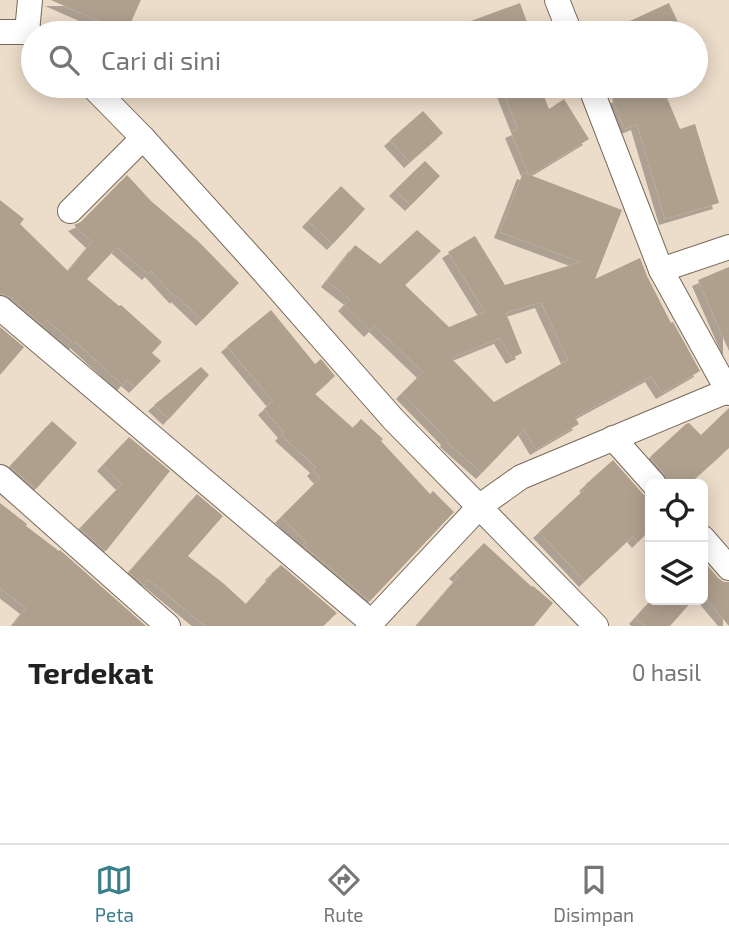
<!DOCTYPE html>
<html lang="id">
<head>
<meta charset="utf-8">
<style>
	body { margin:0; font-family:"Exo 2",sans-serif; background:#f2f2f2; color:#222 }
	.controls { position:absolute; right:21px; bottom:21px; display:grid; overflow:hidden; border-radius:10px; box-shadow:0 4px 18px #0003 }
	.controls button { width:63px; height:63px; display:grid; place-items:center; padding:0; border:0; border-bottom:2px solid #e0e0e0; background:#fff; color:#222; font:35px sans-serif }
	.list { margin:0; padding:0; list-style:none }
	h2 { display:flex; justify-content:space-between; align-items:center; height:91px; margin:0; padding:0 28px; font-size:30px }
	h2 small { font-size:23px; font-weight:400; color:#767676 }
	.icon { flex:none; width:38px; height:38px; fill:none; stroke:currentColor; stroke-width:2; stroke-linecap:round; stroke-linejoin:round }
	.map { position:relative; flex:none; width:729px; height:626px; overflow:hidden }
	.search { position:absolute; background:#fff; box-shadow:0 4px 18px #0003; left:21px; right:21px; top:21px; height:77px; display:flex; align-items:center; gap:18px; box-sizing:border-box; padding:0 24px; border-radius:38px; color:#767676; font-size:26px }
	.sheet { height:217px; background:#fff }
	nav { display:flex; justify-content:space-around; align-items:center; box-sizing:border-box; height:98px; border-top:2px solid #e0e0e0; background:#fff; font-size:19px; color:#767676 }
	nav a { display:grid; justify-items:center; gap:4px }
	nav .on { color:#397f8c }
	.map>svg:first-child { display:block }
</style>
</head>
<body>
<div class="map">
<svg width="729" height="626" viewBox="0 0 729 626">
	<defs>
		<filter id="shadow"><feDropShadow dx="-6" dy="6" stdDeviation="0" flood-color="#0004"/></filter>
	</defs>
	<rect width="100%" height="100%" fill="#ecdcca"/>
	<g fill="#afa08e" fill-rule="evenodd" filter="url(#shadow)">
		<polygon points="51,0 141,0 126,33"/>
		<polygon points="520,3 531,33 444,33 444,31"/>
		<polygon points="669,3 683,33 604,33"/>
		<path d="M 515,86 L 540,86 L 549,109 L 564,99 L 589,139 L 530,175 L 622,210 L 595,279 L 640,258 L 647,276 L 671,323 L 673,322 L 700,371 L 662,393 L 651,376 L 575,417 L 579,424 L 536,449 L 524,429 L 482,473 L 446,441 L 447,439 L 402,393 L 423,372 L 375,326 L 370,331 L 344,305 L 350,299 L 327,281 L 355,245 L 380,264 L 417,230 L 441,251 L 405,285 L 449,327 L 485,312 L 448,252 L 475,236 L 505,285 L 581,262 L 500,232 L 523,173 L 529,175 L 511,132 L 518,129 L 503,91 ZM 541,302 L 568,360 L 494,402 L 451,358 L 500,338 L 512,358 L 522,353 L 506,313 Z"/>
		<polygon points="644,86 662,86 680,129 695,124 719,203 665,219 637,124 625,129 612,99"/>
		<polygon points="423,111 443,133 410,162 390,140"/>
		<polygon points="425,161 440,176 411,205 395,190"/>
		<polygon points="127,175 151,201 199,242 239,283 202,320 177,296 176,298 151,271 148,274 117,247 87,279 119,306 121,305 162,342 152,353 161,361 135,387 127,380 123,385 76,342 75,344 47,320 43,325 10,297 0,293 0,200 24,219 20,224 68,271 92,242 74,225 81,222"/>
		<polygon points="341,186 365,209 333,244 308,221"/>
		<polygon points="729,267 729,351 698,280"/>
		<polygon points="271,310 315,364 321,359 335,376 315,394 353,428 361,419 383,439 381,441 430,494 433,491 454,512 370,601 303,545 307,542 281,517 320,478 313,470 316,467 281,435 284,432 264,409 273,401 227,346"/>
		<polygon points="0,327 24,347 0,375"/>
		<polygon points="201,367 209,375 169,419 154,405"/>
		<polygon points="729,408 729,448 689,484 668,484 665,475 650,457 686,424 689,423 701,435"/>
		<polygon points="52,421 77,443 36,489 10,466"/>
		<polygon points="129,437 170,471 106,551 80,528 122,484 103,465"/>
		<polygon points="613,460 643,494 650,498 650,530 638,542 633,536 585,581 539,532 587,487 585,485"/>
		<polygon points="197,494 223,516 188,556 223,583 246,604 272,575 271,574 281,565 337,613 323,626 205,626 148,579 144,585 129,572"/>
		<polygon points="0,503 27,524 26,526 59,551 60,550 146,626 12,626 26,608 0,588"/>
		<polygon points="484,543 532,587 533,586 553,603 534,626 416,626 459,576 455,573"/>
		<polygon points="708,566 718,578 724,582 729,582 729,626 703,595 703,571"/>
		<polygon points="651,600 693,600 670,626 645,626 635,618"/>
	</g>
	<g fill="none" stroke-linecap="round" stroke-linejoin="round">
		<g stroke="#786a5a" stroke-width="26">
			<g id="street">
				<polyline points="557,0 570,33"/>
				<polyline points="0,32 27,32 33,36"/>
				<polyline points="27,32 30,0"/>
				<polyline points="92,86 143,138 255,262 393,419 596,626"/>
				<polyline points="590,86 661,270 729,393"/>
				<polyline points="70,211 143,138"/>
				<polyline points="661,270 729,247"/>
				<polyline points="0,308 371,622"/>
				<polyline points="613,438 654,484"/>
				<polyline points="0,477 168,626"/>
				<polyline points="703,538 729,568"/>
				<polyline points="368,626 480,506 521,477 727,391"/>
			</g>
		</g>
		<use href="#street" stroke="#fff" stroke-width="24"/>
	</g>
</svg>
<div class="controls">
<button><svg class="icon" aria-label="locate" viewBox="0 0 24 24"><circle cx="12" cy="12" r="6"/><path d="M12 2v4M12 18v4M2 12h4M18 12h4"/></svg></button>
<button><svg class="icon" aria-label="layers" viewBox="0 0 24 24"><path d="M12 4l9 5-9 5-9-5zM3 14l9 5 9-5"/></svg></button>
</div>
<div class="search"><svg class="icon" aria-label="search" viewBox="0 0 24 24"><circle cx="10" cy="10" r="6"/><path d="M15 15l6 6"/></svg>Cari di sini</div>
</div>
<section class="sheet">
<h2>Terdekat<small>0 hasil</small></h2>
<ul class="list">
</ul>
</section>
<nav>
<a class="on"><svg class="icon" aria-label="map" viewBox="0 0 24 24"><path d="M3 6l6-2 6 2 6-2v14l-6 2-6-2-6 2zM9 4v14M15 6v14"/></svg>Peta</a>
<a><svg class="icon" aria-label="directions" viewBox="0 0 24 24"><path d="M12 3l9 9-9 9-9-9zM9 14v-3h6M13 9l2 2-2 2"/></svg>Rute</a>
<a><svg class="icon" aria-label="saved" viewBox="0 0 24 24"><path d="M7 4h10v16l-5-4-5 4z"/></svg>Disimpan</a>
</nav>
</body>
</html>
